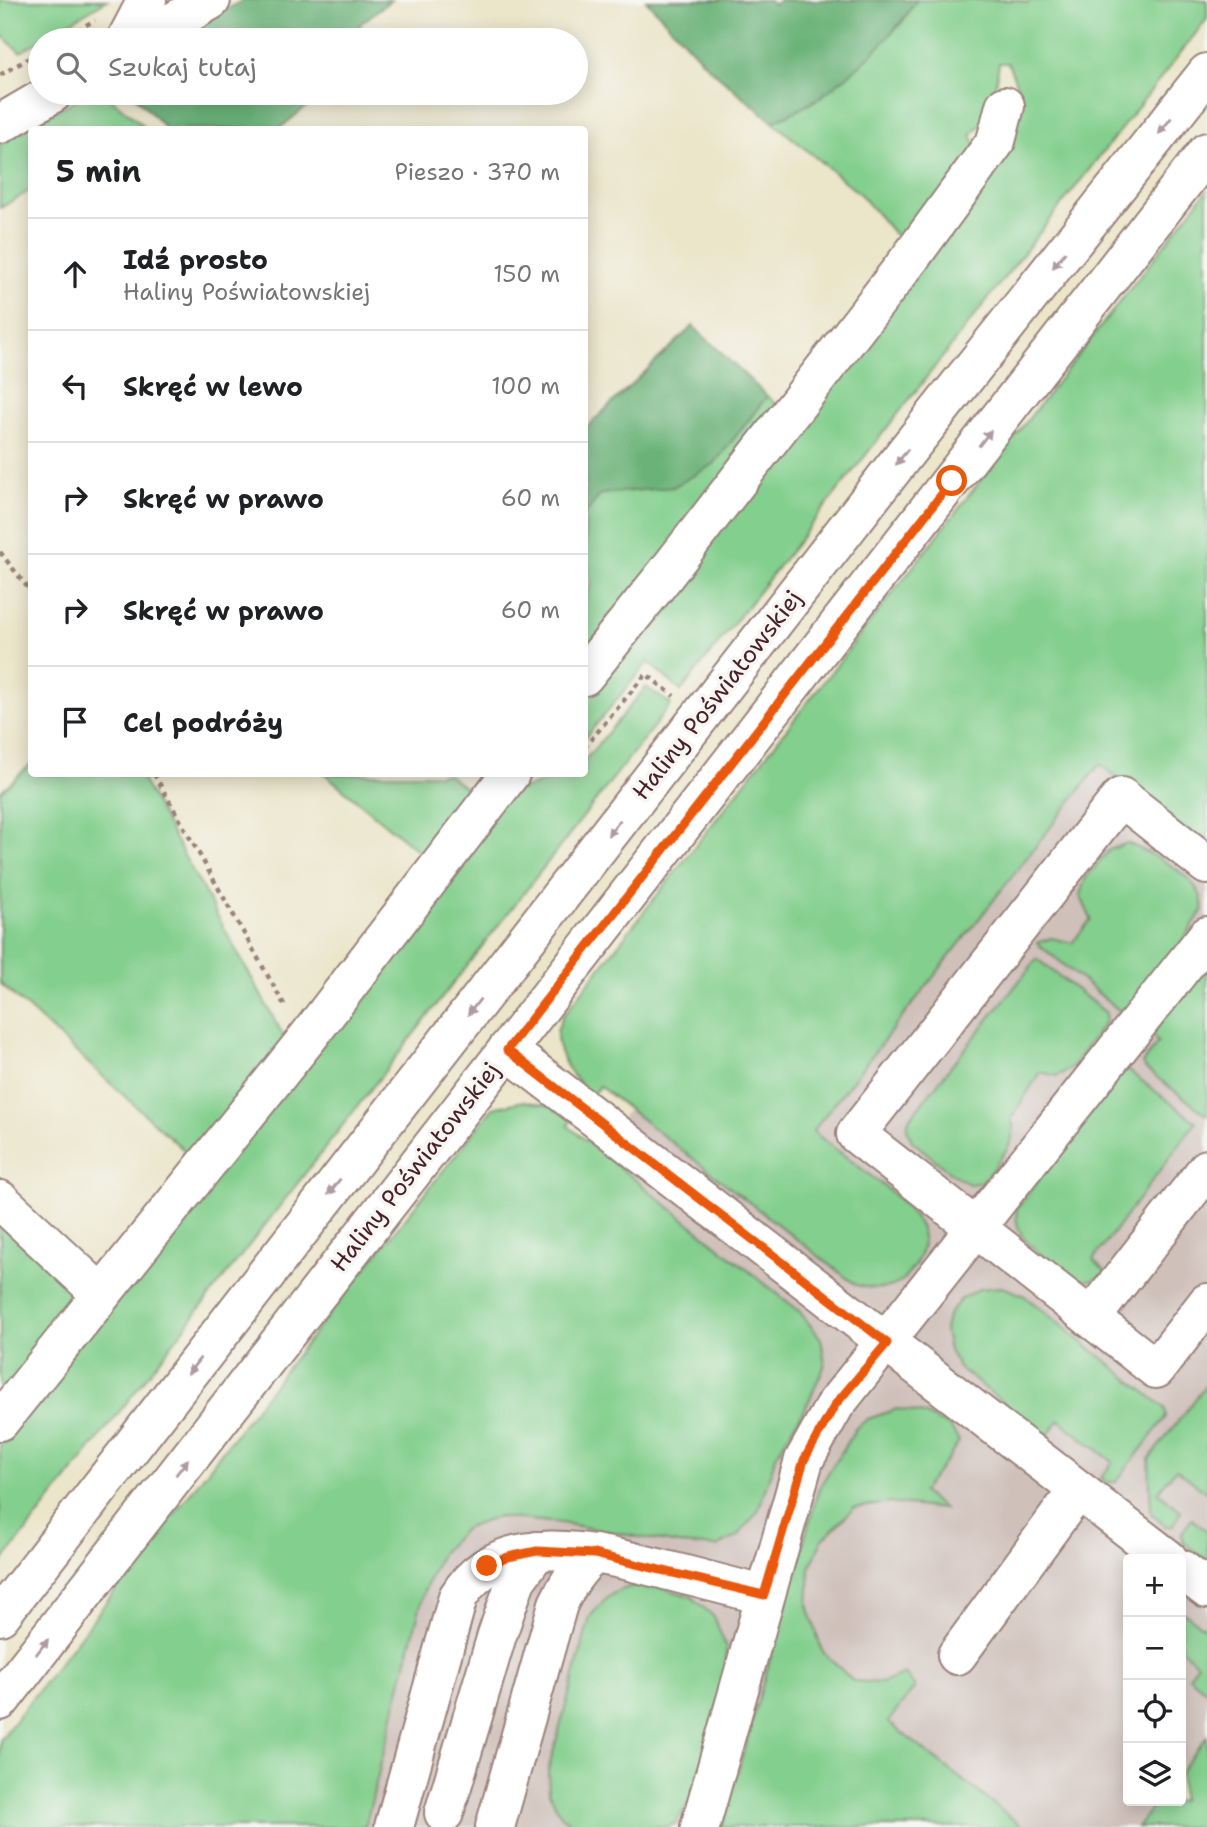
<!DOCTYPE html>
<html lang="pl">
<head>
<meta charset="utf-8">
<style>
	body { margin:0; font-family:"Shantell Sans",sans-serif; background:#f6f6f6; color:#202124 }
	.controls { position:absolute; right:21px; bottom:21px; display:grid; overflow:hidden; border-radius:7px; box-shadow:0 4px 18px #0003 }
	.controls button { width:63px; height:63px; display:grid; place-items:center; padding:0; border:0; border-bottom:2px solid #e0e0e0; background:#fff; color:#202124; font:35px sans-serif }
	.stop { position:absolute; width:21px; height:21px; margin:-16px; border:5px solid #ea580c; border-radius:50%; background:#fff }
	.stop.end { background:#ea580c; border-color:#fff; box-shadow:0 2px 7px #0008 }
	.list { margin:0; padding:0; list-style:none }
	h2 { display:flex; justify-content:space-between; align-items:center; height:91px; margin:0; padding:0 28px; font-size:30px }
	h2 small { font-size:23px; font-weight:400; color:#757577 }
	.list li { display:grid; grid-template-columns:46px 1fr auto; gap:21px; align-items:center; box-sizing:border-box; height:112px; padding:0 28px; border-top:2px solid #e0e0e0 }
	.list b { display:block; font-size:26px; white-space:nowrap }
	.list p { margin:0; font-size:23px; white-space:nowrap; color:#757577 }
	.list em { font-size:23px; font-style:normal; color:#757577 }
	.icon { flex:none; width:38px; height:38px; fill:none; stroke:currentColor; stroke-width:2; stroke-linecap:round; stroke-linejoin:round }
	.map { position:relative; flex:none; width:1207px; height:1827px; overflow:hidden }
	.search { position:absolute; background:#fff; box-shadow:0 4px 18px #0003; left:28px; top:28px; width:560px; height:77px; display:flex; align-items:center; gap:18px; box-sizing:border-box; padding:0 24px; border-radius:38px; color:#757577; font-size:26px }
	.panel { position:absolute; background:#fff; box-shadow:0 4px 18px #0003; left:28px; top:126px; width:560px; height:651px; border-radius:7px }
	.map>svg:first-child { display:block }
</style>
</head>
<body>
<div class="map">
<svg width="1207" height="1827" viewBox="0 0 1207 1827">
	<rect width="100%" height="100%" fill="#f6f6f2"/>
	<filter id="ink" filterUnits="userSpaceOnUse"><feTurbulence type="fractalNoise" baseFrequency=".0143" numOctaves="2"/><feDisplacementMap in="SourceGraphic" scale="14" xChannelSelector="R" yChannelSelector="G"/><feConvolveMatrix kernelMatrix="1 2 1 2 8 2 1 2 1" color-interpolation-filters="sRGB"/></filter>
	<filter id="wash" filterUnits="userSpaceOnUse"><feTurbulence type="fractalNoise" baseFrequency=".00686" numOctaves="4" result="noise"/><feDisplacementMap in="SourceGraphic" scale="28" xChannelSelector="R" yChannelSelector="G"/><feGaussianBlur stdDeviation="1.57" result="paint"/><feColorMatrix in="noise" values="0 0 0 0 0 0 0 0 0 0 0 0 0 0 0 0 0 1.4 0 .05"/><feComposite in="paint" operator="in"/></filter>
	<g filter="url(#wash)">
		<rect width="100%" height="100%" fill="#ebe5c9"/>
		<path fill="#cfc0ba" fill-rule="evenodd" d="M 968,618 L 1207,813 L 1207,1827 L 61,1827 L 554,1205 L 670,1055 ZM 1128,1559 L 1181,1559 L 1181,1801 L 1128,1801 Z"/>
		<g fill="#83cf8d" stroke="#66775c" stroke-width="2">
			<polygon points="0,0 107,0 20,52 0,34"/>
			<polygon points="917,0 1018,0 1027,3 1030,0 1207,0 1207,19 681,691 648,662 585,738 585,691 1023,100 1008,63 999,63 989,125 981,124 971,135 977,148 906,248 862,196 773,122 820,98 900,25"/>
			<polygon points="87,93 104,93 143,125 136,130 32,130 31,190 0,208 0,144"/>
			<path d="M 1207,190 L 1207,849 L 1100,764 L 813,1131 C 838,1155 923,1204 923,1239 C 923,1251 917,1264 909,1273 C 895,1292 877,1290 856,1285 L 599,1086 L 592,1096 C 576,1082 556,1057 557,1033 C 557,1028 561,1022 562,1017 Z"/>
			<polygon points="767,396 781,409 584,662 585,600 591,583 585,557 585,514 601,494 673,487 743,428"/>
			<polygon points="646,687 671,704 0,1565 0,1444 275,1094 505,794 572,774 584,774 585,760"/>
			<polygon points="31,764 32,774 139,774 288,1044 195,1160 0,983 0,792"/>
			<polygon points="325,774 447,774 480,799 429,860"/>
			<path d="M 1127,843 C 1148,852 1189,871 1199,893 C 1202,897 1202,904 1203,909 L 1183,941 L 1125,1015 L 1037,943 L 1051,938 L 1072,943 L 1091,919 L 1080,895 L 1085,879 L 1109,850 Z"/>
			<path d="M 1037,959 L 1106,1013 L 1105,1022 L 1069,1070 L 1056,1076 L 1040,1072 L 1011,1119 C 1022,1139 994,1166 982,1182 L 969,1184 L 952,1174 L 912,1141 L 907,1129 L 909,1119 Z"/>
			<polygon points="1207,962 1207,1115 1147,1070 1142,1063 1158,1042 1151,1035"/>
			<path d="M 1125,1068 L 1196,1122 L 1093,1260 L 1107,1273 C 1102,1275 1097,1279 1092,1280 C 1075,1284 1029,1248 1021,1234 C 1016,1225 1016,1218 1017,1208 Z"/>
			<polygon points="523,1101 550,1106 572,1119 568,1126 799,1311 821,1339 825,1364 808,1403 776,1456 758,1511 738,1536 717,1547 678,1544 561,1523 497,1517 464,1529 441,1553 424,1591 365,1827 0,1827 0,1740 288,1366 493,1108"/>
			<polygon points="0,1209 86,1302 0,1411"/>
			<polygon points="1002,1287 1023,1295 1165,1408 1166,1417 1116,1482 1107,1482 1101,1478 1113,1462 1059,1420 1047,1436 959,1368 949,1351 945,1331 948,1315 961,1299 979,1289"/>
			<polygon points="1207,1384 1207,1493 1176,1469 1158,1492 1181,1511 1173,1526 1165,1526 1151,1513 1149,1459"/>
			<polygon points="897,1409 924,1414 950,1427 959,1441 950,1456 922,1492 944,1509 889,1503 854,1508 822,1540 810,1568 808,1605 822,1651 853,1681 882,1683 905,1674 915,1687 888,1722 1023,1827 722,1827 819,1488 856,1428 868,1419"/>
			<polygon points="1192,1519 1207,1531 1207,1560 1183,1542 1182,1532"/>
			<path d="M 647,1583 L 692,1597 L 714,1617 L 726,1647 L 726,1674 L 692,1798 L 675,1823 L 668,1827 L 577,1827 L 562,1817 L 549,1793 L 548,1771 L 590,1617 C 609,1592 617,1589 647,1583 Z"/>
			<polygon points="1181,1613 1186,1614 1207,1630 1207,1691 1189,1677 1197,1664 1181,1649"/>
			<polygon points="1207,1737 1207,1827 1137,1827 1157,1801 1181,1801 1181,1770"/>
		</g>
		<g fill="#6ab278" stroke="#5a6852" stroke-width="2">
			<polygon points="243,0 391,0 359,25 371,40 174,40"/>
			<path d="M 646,0 L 769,0 L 774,5 L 780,0 L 917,0 C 892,37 858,70 821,96 C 807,107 789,114 773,122 L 709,68 Z"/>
			<polygon points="132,93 323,93 279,129 166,129"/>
			<polygon points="693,326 767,396 714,464 673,487 601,494 585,514 585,429"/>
		</g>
	</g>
	<g filter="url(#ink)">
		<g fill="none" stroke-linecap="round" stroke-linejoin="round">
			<g stroke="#9a827a" stroke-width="42">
				<g id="minor">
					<polyline points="126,40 147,0"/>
					<polyline points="142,40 211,0"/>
					<polyline points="0,124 53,93"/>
					<polyline points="584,676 665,575 911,257 996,141 1005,106"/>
					<polyline points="1207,865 1121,797 856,1134 1156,1369 1207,1303"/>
					<polyline points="507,1050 1168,1559"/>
					<polyline points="0,1200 101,1294"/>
					<polyline points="1091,1318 1207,1169"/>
					<polyline points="0,1421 309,1036 510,774"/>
					<polyline points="1181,1569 1207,1589"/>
					<polyline points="957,1655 1078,1490"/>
					<polyline points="444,1813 497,1635 516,1580 537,1551"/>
					<path d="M 394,1827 L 458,1597 C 501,1526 599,1553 665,1570 C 698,1578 731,1587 764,1595"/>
					<path d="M 495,1827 L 558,1604 C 568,1584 577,1568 595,1554"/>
					<polyline points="700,1827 804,1460 835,1405 1207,936"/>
				</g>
			</g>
			<g stroke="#9a827a" stroke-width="42">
				<g id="major">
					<polyline points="0,1616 906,452 1207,73"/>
					<polyline points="0,1701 1207,152"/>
				</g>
			</g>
			<g stroke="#9a827a" stroke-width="4.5" stroke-dasharray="5 5" stroke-linecap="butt">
				<polyline points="60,40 95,20"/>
				<polyline points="0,75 40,52"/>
				<polyline points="0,552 32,593"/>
				<polyline points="584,748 646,674 674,696"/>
				<polyline points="154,774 286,1008"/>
			</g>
			<use href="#minor" stroke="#fff" stroke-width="38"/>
			<use href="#major" stroke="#fff" stroke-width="38"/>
		</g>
		<defs><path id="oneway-solid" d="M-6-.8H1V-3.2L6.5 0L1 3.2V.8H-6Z" transform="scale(1.75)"/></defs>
		<g fill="#ae9aa0">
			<use href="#oneway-solid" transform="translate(1165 126) rotate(128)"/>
			<use href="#oneway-solid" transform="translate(1059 260) rotate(128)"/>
			<use href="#oneway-solid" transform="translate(985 438) rotate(-52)"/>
			<use href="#oneway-solid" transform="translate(902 457) rotate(128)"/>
			<use href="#oneway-solid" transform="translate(614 828) rotate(128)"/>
			<use href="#oneway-solid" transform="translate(474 1007) rotate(128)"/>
			<use href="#oneway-solid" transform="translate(334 1187) rotate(128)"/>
			<use href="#oneway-solid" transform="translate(194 1366) rotate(128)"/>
			<use href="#oneway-solid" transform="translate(182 1467) rotate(-52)"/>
			<use href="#oneway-solid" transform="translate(42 1647) rotate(-52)"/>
		</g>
	</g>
	<g fill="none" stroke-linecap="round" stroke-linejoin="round" filter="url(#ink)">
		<polyline stroke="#ea580c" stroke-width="9" points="487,1566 508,1557 537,1551 594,1554 764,1595 804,1460 835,1405 887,1343 507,1050 952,481"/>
	</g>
	<g text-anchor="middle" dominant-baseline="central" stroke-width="7" stroke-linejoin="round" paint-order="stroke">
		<g font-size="24" fill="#4a1f2b" stroke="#f6f6f2">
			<text transform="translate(717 695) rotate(-52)">Haliny Poświatowskiej</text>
			<text transform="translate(415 1167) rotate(-52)">Haliny Poświatowskiej</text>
		</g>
	</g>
</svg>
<div class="controls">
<button>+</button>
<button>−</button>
<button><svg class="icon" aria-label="locate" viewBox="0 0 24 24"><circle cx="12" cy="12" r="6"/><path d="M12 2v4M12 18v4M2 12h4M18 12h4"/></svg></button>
<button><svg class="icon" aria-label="layers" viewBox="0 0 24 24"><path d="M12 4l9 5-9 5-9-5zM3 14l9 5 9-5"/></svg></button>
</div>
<div class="stop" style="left:952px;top:481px"></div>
<div class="stop end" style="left:487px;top:1566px"></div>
<div class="search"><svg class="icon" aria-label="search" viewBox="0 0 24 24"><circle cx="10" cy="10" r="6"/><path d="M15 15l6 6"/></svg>Szukaj tutaj</div>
<section class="panel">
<h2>5 min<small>Pieszo · 370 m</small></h2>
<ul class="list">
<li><svg class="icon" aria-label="ahead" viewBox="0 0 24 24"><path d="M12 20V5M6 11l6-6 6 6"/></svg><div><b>Idź prosto</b><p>Haliny Poświatowskiej</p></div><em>150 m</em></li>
<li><svg class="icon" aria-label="left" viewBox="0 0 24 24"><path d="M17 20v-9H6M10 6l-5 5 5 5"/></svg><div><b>Skręć w lewo</b></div><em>100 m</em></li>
<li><svg class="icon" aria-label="right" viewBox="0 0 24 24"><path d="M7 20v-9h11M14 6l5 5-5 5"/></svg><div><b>Skręć w prawo</b></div><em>60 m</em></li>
<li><svg class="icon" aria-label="right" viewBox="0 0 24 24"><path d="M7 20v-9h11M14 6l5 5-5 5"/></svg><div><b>Skręć w prawo</b></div><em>60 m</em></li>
<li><svg class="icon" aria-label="arrive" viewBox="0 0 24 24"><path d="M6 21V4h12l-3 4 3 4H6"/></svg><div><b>Cel podróży</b></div></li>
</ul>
</section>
</div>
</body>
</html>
